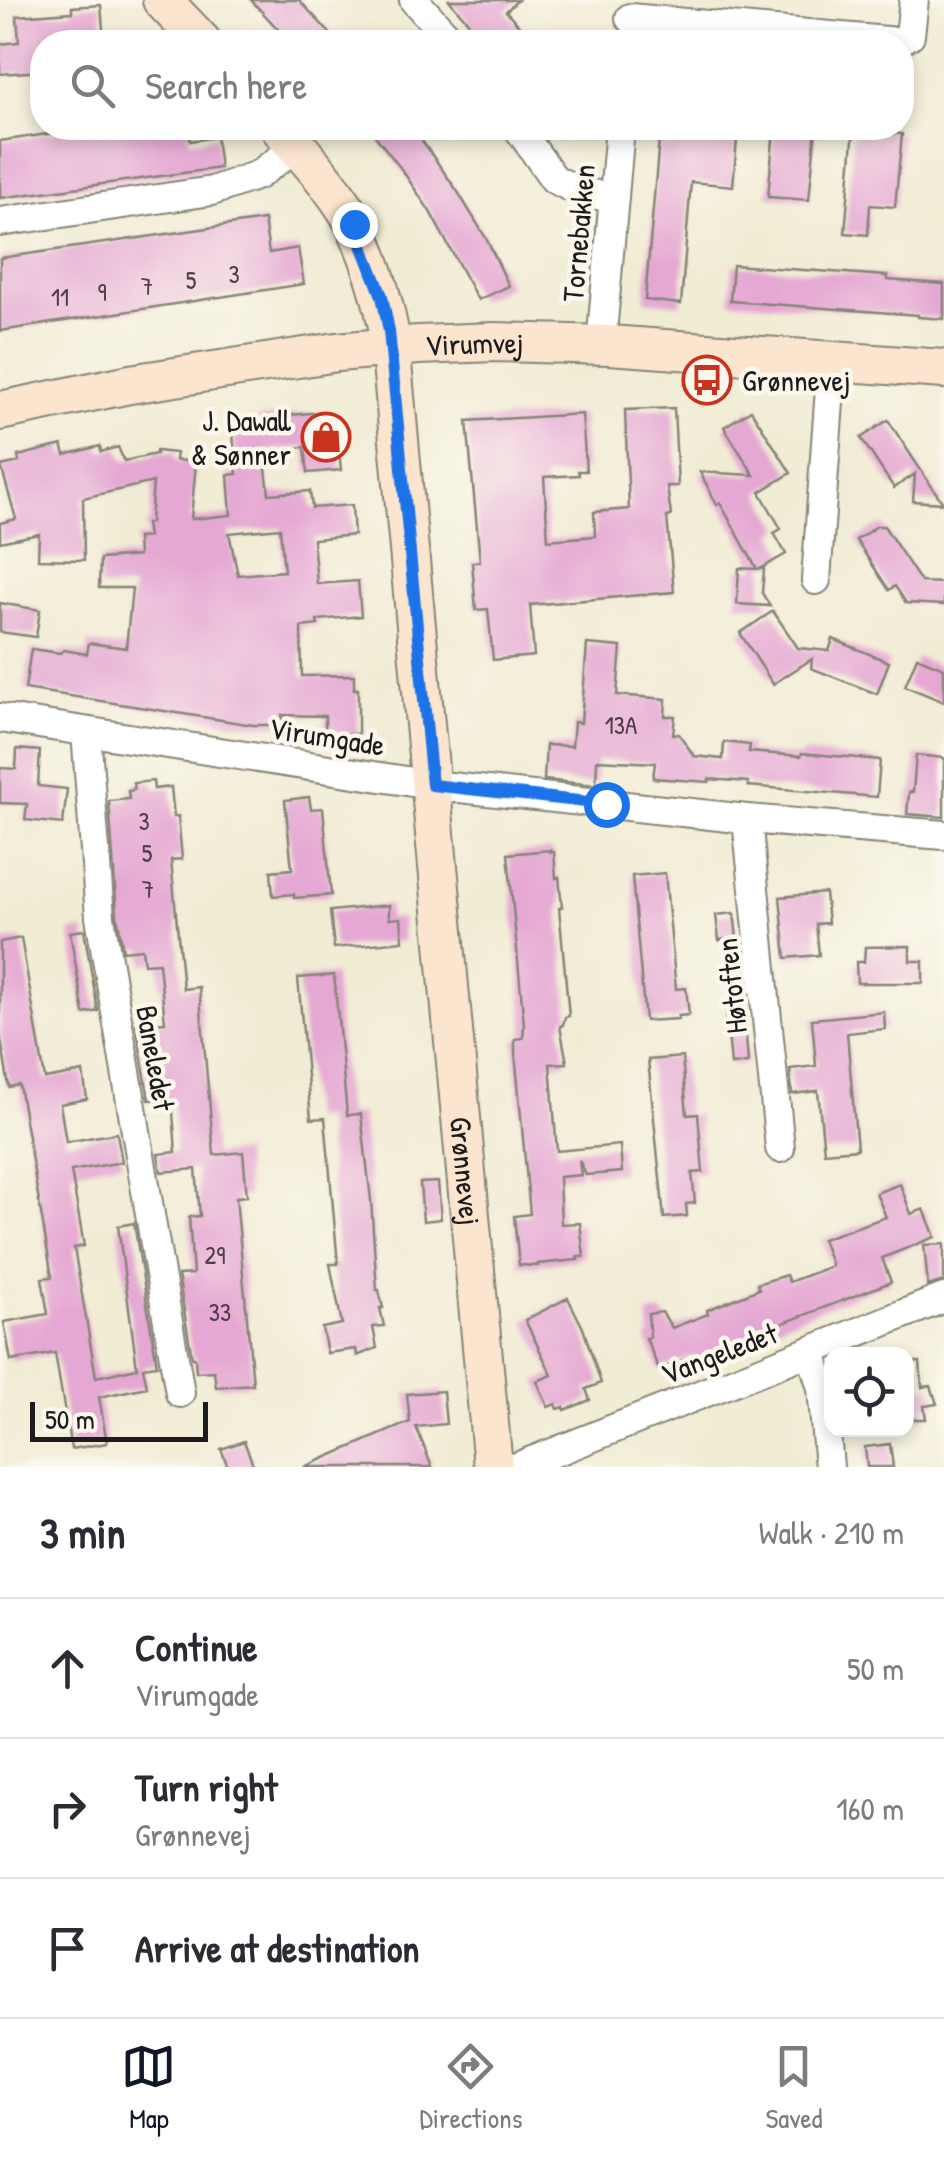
<!DOCTYPE html>
<html lang="en">
<head>
<meta charset="utf-8">
<style>
	body { margin:0; font-family:"Patrick Hand",sans-serif; background:#f7f7f7; color:#2b2b33 }
	.controls { position:absolute; right:30px; bottom:30px; display:grid; overflow:hidden; border-radius:20px; box-shadow:0 5px 15px #0003 }
	.controls button { width:90px; height:90px; display:grid; place-items:center; padding:0; border:0; border-bottom:2px solid #e1e1e2; background:#fff; color:#2b2b33; font:50px sans-serif }
	.scale { position:absolute; left:30px; bottom:25px; width:178px; box-sizing:border-box; padding-left:10px; border:5px solid #1c1c1c; border-top:0; font-size:28px; line-height:35px; white-space:nowrap; color:#1c1c1c; -webkit-text-stroke:8px #fbf7ec; paint-order:stroke }
	.stop { position:absolute; width:30px; height:30px; margin:-22px; border:8px solid #1a73e8; border-radius:50%; background:#fff }
	.stop.end { background:#1a73e8; border-color:#fff; box-shadow:0 2px 10px #0008 }
	.list { margin:0; padding:0; list-style:none }
	h2 { display:flex; justify-content:space-between; align-items:center; height:130px; margin:0; padding:0 40px; font-size:42px }
	h2 small { font-size:32px; font-weight:400; color:#7c7c81 }
	.list li { display:grid; grid-template-columns:65px 1fr auto; gap:30px; align-items:center; box-sizing:border-box; height:140px; padding:0 40px; border-top:2px solid #e1e1e2 }
	.list b { display:block; font-size:38px; white-space:nowrap }
	.list p { margin:0; font-size:32px; white-space:nowrap; color:#7c7c81 }
	.list em { font-size:32px; font-style:normal; color:#7c7c81 }
	.icon { flex:none; width:55px; height:55px; fill:none; stroke:currentColor; stroke-width:2; stroke-linecap:round; stroke-linejoin:round }
	.map { position:relative; flex:none; width:944px; height:1467px; overflow:hidden }
	.search { position:absolute; background:#fff; box-shadow:0 5px 15px #0003; left:30px; right:30px; top:30px; height:110px; display:flex; align-items:center; gap:25px; box-sizing:border-box; padding:0 35px; border-radius:40px; color:#7c7c81; font-size:38px }
	.sheet { height:550px; background:#fff }
	nav { display:flex; justify-content:space-around; align-items:center; box-sizing:border-box; height:140px; border-top:2px solid #e1e1e2; background:#fff; font-size:28px; color:#7c7c81 }
	nav a { display:grid; justify-items:center; gap:5px }
	nav .on { color:#111827 }
	.map>svg:first-child { display:block }
</style>
</head>
<body>
<div class="map">
<svg width="944" height="1467" viewBox="0 0 944 1467">
	<rect width="100%" height="100%" fill="#fbf7ec"/>
	<filter id="ink" filterUnits="userSpaceOnUse"><feTurbulence type="fractalNoise" baseFrequency=".01" numOctaves="2"/><feDisplacementMap in="SourceGraphic" scale="20" xChannelSelector="R" yChannelSelector="G"/><feConvolveMatrix kernelMatrix="1 2 1 2 8 2 1 2 1" color-interpolation-filters="sRGB"/></filter>
	<filter id="wash" filterUnits="userSpaceOnUse"><feTurbulence type="fractalNoise" baseFrequency=".0048" numOctaves="4" result="noise"/><feDisplacementMap in="SourceGraphic" scale="40" xChannelSelector="R" yChannelSelector="G"/><feGaussianBlur stdDeviation="2.25" result="paint"/><feColorMatrix in="noise" values="0 0 0 0 0 0 0 0 0 0 0 0 0 0 0 0 0 1.4 0 .05"/><feComposite in="paint" operator="in"/></filter>
	<g filter="url(#wash)">
		<rect width="100%" height="100%" fill="#f1ecd4"/>
		<g id="blocks">
			<g fill="#e5a7d3" fill-rule="evenodd">
				<polygon points="251,0 299,0 338,42 290,42"/>
				<polygon points="449,0 518,0 506,11 534,42 486,42"/>
				<polygon points="101,5 104,42 42,42 42,71 0,74 0,44 19,42 17,16 72,12 72,7"/>
				<polygon points="88,128 189,128 190,141 216,137 220,168 0,198 0,141"/>
				<polygon points="369,128 413,128 458,192 486,238 509,286 478,300 429,210 402,170"/>
				<polygon points="660,128 738,128 733,186 691,182 681,304 645,300"/>
				<polygon points="774,128 816,128 809,200 768,197"/>
				<polygon points="854,128 892,128 892,133 902,134 895,207 870,205 868,235 845,233"/>
				<polygon points="264,220 269,253 298,248 304,284 0,331 0,258"/>
				<polygon points="733,265 887,276 887,280 944,284 944,319 918,317 918,315 730,301"/>
				<polygon points="674,408 678,486 667,486 671,516 667,517 674,592 530,605 534,656 493,660 488,609 476,610 472,562 480,561 467,421 582,414 586,471 578,471 579,475 544,477 548,540 595,536 594,512 629,509 625,410"/>
				<polygon points="751,410 791,473 760,492 781,529 774,533 786,554 760,569 764,569 762,593 770,606 737,604 739,568 757,569 720,503 717,505 700,472 754,475 724,427"/>
				<path d="M 322,412 L 336,423 L 341,470 L 308,473 L 305,447 L 264,451 L 269,494 L 310,491 L 312,508 L 352,505 L 354,535 L 313,539 L 317,584 L 358,581 L 361,616 L 317,620 L 318,625 L 301,627 L 302,676 L 354,675 L 354,689 L 358,689 L 358,734 L 325,734 L 325,716 L 282,715 L 283,725 L 253,725 L 25,689 L 31,649 L 60,653 L 64,650 L 87,654 L 89,643 L 126,648 L 132,588 L 99,588 L 100,559 L 138,556 L 137,538 L 148,537 L 146,523 L 150,523 L 153,482 L 83,498 L 84,560 L 38,559 L 39,534 L 0,542 L 0,523 L 16,519 L 1,466 L 19,462 L 18,456 L 62,445 L 65,455 L 100,446 L 101,452 L 118,447 L 124,461 L 156,454 L 156,451 L 176,453 L 175,460 L 196,462 L 191,519 L 231,515 L 228,475 L 237,474 L 232,424 L 258,422 L 258,418 ZM 280,528 L 284,571 L 238,575 L 229,533 Z"/>
				<polygon points="888,420 916,463 943,503 913,501 915,474 894,488 861,438"/>
				<polygon points="877,526 884,526 921,582 944,583 944,605 906,603 895,586 889,590 856,540"/>
				<polygon points="0,603 40,610 36,637 0,632"/>
				<polygon points="773,611 798,648 829,651 833,639 889,662 877,694 811,668 812,659 773,684 740,633"/>
				<polygon points="587,644 621,647 617,695 666,699 665,716 675,716 673,734 679,734 694,756 723,759 724,742 750,745 749,752 801,756 802,753 880,760 877,797 748,786 748,782 709,779 709,782 653,778 655,763 597,760 596,785 544,780 546,745 572,746 574,722 581,723"/>
				<polygon points="917,657 944,668 944,702 905,686"/>
				<polygon points="17,749 40,751 38,786 67,789 63,824 25,820 27,804 0,803 0,768 16,769"/>
				<polygon points="916,755 944,758 944,817 907,814 909,792 913,792"/>
				<polygon points="153,781 154,789 171,787 174,817 178,816 182,859 171,860 183,989 199,987 214,1155 243,1152 247,1196 236,1197 253,1384 216,1387 214,1371 196,1372 195,1358 192,1358 178,1275 193,1274 189,1217 200,1216 196,1169 161,1172 158,1154 176,1152 172,1099 149,1100 136,1024 165,1022 159,963 144,964 142,949 123,951 117,915 109,801 129,799 128,791 134,790 133,783"/>
				<polygon points="309,797 311,809 323,808 331,895 294,898 294,894 273,896 271,871 292,869 285,800"/>
				<polygon points="550,850 550,852 554,852 556,878 559,877 562,907 559,908 569,1016 565,1017 563,1025 560,1026 567,1063 550,1064 557,1151 620,1145 622,1172 586,1175 579,1160 581,1175 559,1177 561,1224 580,1223 584,1257 577,1257 578,1260 538,1264 538,1266 519,1265 514,1216 530,1214 515,1052 515,1039 523,1038 524,1025 508,854"/>
				<polygon points="665,873 676,989 686,988 689,1015 678,1016 678,1019 645,1021 632,876"/>
				<polygon points="825,893 828,923 816,924 819,955 786,958 780,897"/>
				<polygon points="389,905 389,919 401,918 403,941 334,948 330,911"/>
				<polygon points="734,913 737,938 719,940 716,915"/>
				<polygon points="84,930 98,1011 84,1014 70,932"/>
				<polygon points="21,938 45,1079 83,1072 87,1099 60,1104 66,1142 117,1133 122,1162 71,1171 84,1246 74,1248 96,1377 137,1368 118,1226 134,1223 157,1365 143,1367 147,1387 99,1397 107,1443 71,1449 55,1353 11,1361 4,1322 48,1314 42,1278 52,1277 19,1085 9,1087 0,1034 0,942"/>
				<polygon points="910,946 910,961 923,961 923,983 857,983 856,962 864,962 865,947"/>
				<polygon points="334,975 347,1115 361,1114 371,1200 377,1290 379,1290 383,1308 380,1308 384,1326 373,1327 377,1348 357,1356 356,1349 327,1353 322,1328 342,1324 330,1264 338,1264 325,1118 311,1119 298,978"/>
				<polygon points="744,1010 748,1063 731,1065 726,1011"/>
				<polygon points="884,1012 885,1029 847,1033 857,1149 824,1152 818,1091 792,1094 790,1069 816,1066 812,1019"/>
				<polygon points="682,1057 687,1115 698,1114 703,1172 692,1173 695,1203 686,1204 687,1216 664,1218 648,1060"/>
				<polygon points="438,1182 441,1219 423,1221 420,1183"/>
				<polygon points="900,1184 911,1214 924,1209 935,1237 882,1258 891,1282 721,1347 722,1349 697,1359 695,1355 659,1370 646,1338 650,1337 648,1314 662,1312 672,1328 708,1314 707,1310 759,1289 757,1284 786,1275 789,1282 832,1266 822,1239 886,1217 876,1193"/>
				<polygon points="944,1244 944,1281 928,1286 924,1245"/>
				<polygon points="568,1298 583,1328 601,1383 586,1389 590,1400 565,1410 564,1407 558,1409 556,1404 548,1407 537,1381 552,1375 525,1320"/>
				<polygon points="906,1362 920,1362 922,1387 931,1386 937,1404 924,1406 926,1419 906,1419"/>
				<polygon points="443,1391 446,1424 416,1427 432,1467 304,1467 410,1422 407,1394"/>
				<polygon points="244,1441 254,1467 228,1467 221,1449"/>
				<polygon points="890,1444 893,1467 867,1467 865,1447"/>
			</g>
		</g>
	</g>
	<g filter="url(#ink)">
		<use href="#blocks" fill-opacity="0" stroke="#868478" stroke-width="2.5"/>
		<g fill="none" stroke-linecap="round" stroke-linejoin="round">
			<g stroke="#868478" stroke-width="32">
				<g id="street">
					<polyline points="414,0 452,42"/>
					<polyline points="630,18 898,42 910,35 914,0"/>
					<polyline points="518,128 554,179 580,192 614,198"/>
					<polyline points="0,222 212,191 258,175 297,146"/>
					<polyline points="601,345 620,128"/>
					<polyline points="816,580 832,361"/>
					<polyline points="0,718 432,785 747,819 944,835"/>
					<polyline points="86,732 100,917 180,1393"/>
					<polyline points="747,819 780,1148"/>
					<polyline points="811,1352 822,1388 829,1467"/>
					<polyline points="517,1467 944,1298"/>
				</g>
			</g>
			<g stroke="#868478" stroke-width="42">
				<g id="secondary">
					<polyline points="162,0 202,42"/>
					<path id="s1" d="M 280,128 C 303,152 342,197 356,227 C 371,260 382,295 389,331 L 493,1467"/>
					<path id="s2" d="M 0,411 L 130,384 L 337,352 L 418,345 L 495,342 L 609,345 L 944,369"/>
				</g>
			</g>
			<use href="#street" stroke="#fff" stroke-width="28"/>
			<use href="#secondary" stroke="#fbe5cf" stroke-width="38"/>
		</g>
	</g>
	<g fill="none" stroke-linecap="round" stroke-linejoin="round" filter="url(#ink)">
		<polyline stroke="#1a73e8" stroke-width="12" points="354,224 382,296 389,331 432,785 606,804"/>
	</g>
	<defs>
		<g id="bus-ring" transform="scale(2.5)"><circle r="9.5" fill="#fbf7ec" stroke="#c8321e" stroke-width="1.5"/><path d="M-5-6H5V4H4V6H2V4H-2V6H-4V4H-5ZM-3.5-4V0h7V-4ZM-3.5 1.2v1.5H-2V1.2ZM2 1.2v1.5H3.5V1.2Z" fill="#c8321e"/></g>
		<g id="shop-ring" transform="scale(2.5)"><circle r="9.5" fill="#fbf7ec" stroke="#c8321e" stroke-width="1.5"/><path d="M-5-2.5h2.3a2.7 3.5 0 0 1 5.4 0H5L5.5 6h-11ZM-1.5-2.5h3a1.5 2.3 0 0 0-3 0Z" fill="#c8321e"/></g>
	</defs>
	<g fill-rule="evenodd">
		<use href="#bus-ring" x="707" y="380"/>
		<use href="#shop-ring" x="326" y="437"/>
	</g>
	<g text-anchor="middle" dominant-baseline="central" stroke-width="9" stroke-linejoin="round" paint-order="stroke">
		<g font-size="25" fill="#4e3f4a">
			<text x="234" y="274">3</text>
			<text x="191" y="280">5</text>
			<text x="147" y="286">7</text>
			<text x="102" y="292">9</text>
			<text x="60" y="297">11</text>
			<text x="621" y="725">13A</text>
			<text x="144" y="821">3</text>
			<text x="147" y="853">5</text>
			<text x="148" y="889">7</text>
			<text x="215" y="1255">29</text>
			<text x="220" y="1312">33</text>
		</g>
		<g font-size="30" fill="#1c1c1c" stroke="#fbf7ec">
			<text transform="translate(578 233) rotate(-85)">Tornebakken</text>
			<text stroke="none"><textPath href="#s2" startOffset="480">Virumvej</textPath></text>
			<text transform="translate(327 736) rotate(9)">Virumgade</text>
			<text transform="translate(731 986) rotate(-96)">Høtoften</text>
			<text transform="translate(156 1058) rotate(80)">Baneledet</text>
			<text stroke="none"><textPath href="#s1" startOffset="1078">Grønnevej</textPath></text>
			<text transform="translate(719 1353) rotate(-21)">Vangeledet</text>
		</g>
		<g font-size="30" fill="#1c1c1c" stroke="#fbf7ec" text-anchor="start">
			<text x="742" y="380">Grønnevej</text>
			<text x="291" y="420" text-anchor="end">J. Dawall<tspan x="291" dy="34">&amp; Sønner</tspan></text>
		</g>
	</g>
</svg>
<div class="controls">
<button><svg class="icon" aria-label="locate" viewBox="0 0 24 24"><circle cx="12" cy="12" r="6"/><path d="M12 2v4M12 18v4M2 12h4M18 12h4"/></svg></button>
</div>
<div class="scale">50 m</div>
<div class="stop" style="left:606px;top:804px"></div>
<div class="stop end" style="left:354px;top:224px"></div>
<div class="search"><svg class="icon" aria-label="search" viewBox="0 0 24 24"><circle cx="10" cy="10" r="6"/><path d="M15 15l6 6"/></svg>Search here</div>
</div>
<section class="sheet">
<h2>3 min<small>Walk · 210 m</small></h2>
<ul class="list">
<li><svg class="icon" aria-label="ahead" viewBox="0 0 24 24"><path d="M12 20V5M6 11l6-6 6 6"/></svg><div><b>Continue</b><p>Virumgade</p></div><em>50 m</em></li>
<li><svg class="icon" aria-label="right" viewBox="0 0 24 24"><path d="M7 20v-9h11M14 6l5 5-5 5"/></svg><div><b>Turn right</b><p>Grønnevej</p></div><em>160 m</em></li>
<li><svg class="icon" aria-label="arrive" viewBox="0 0 24 24"><path d="M6 21V4h12l-3 4 3 4H6"/></svg><div><b>Arrive at destination</b></div></li>
</ul>
</section>
<nav>
<a class="on"><svg class="icon" aria-label="map" viewBox="0 0 24 24"><path d="M3 6l6-2 6 2 6-2v14l-6 2-6-2-6 2zM9 4v14M15 6v14"/></svg>Map</a>
<a><svg class="icon" aria-label="directions" viewBox="0 0 24 24"><path d="M12 3l9 9-9 9-9-9zM9 14v-3h6M13 9l2 2-2 2"/></svg>Directions</a>
<a><svg class="icon" aria-label="saved" viewBox="0 0 24 24"><path d="M7 4h10v16l-5-4-5 4z"/></svg>Saved</a>
</nav>
</body>
</html>
